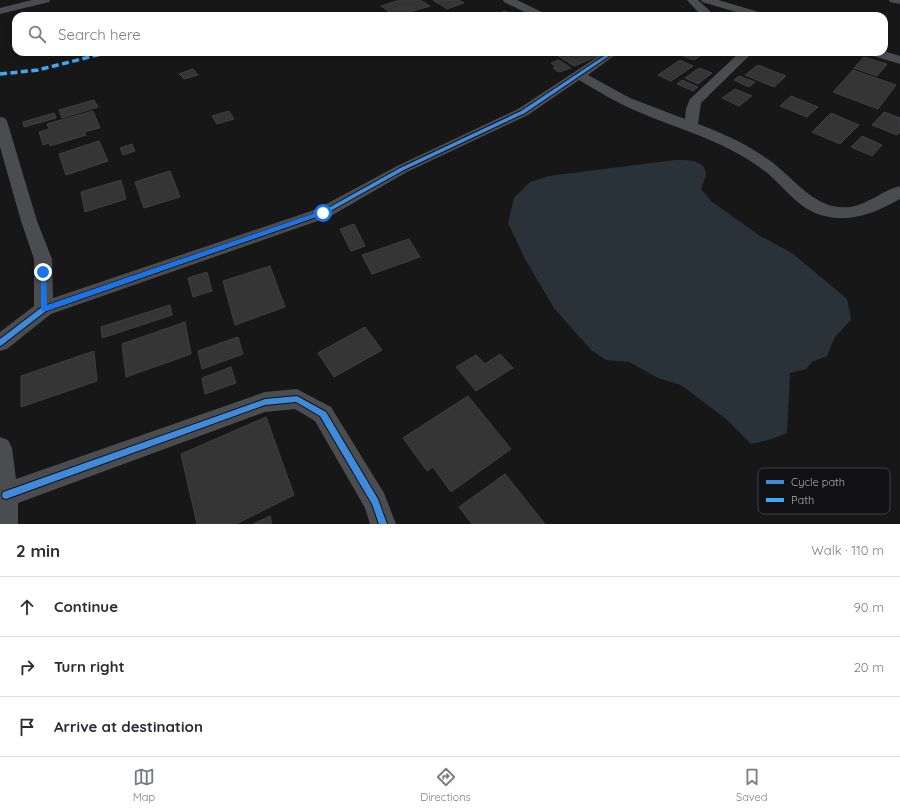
<!DOCTYPE html>
<html lang="en">
<head>
<meta charset="utf-8">
<style>
	body { margin:0; font-family:Quicksand,sans-serif; background:#f2f2f3; color:#2b2b33 }
	.stop { position:absolute; width:12px; height:12px; margin:-9px; border:3px solid #1a73e8; border-radius:50%; background:#fff }
	.stop.end { background:#1a73e8; border-color:#fff; box-shadow:0 1px 4px #0008 }
	.list { margin:0; padding:0; list-style:none }
	h2 { display:flex; justify-content:space-between; align-items:center; height:52px; margin:0; padding:0 16px; font-size:17px }
	h2 small { font-size:13px; font-weight:400; color:#7c7c81 }
	.list li { display:grid; grid-template-columns:26px 1fr auto; gap:12px; align-items:center; box-sizing:border-box; height:60px; padding:0 16px; border-top:1px solid #e1e1e2 }
	.list b { display:block; font-size:15px; white-space:nowrap }
	.list em { font-size:13px; font-style:normal; color:#7c7c81 }
	.icon { flex:none; width:22px; height:22px; fill:none; stroke:currentColor; stroke-width:2; stroke-linecap:round; stroke-linejoin:round }
	.map { position:relative; flex:none; width:900px; height:524px; overflow:hidden }
	.search { position:absolute; background:#fff; box-shadow:0 2px 6px #0003; left:12px; right:12px; top:12px; height:44px; display:flex; align-items:center; gap:10px; box-sizing:border-box; padding:0 14px; border-radius:12px; color:#7c7c81; font-size:15px }
	.sheet { height:232px; background:#fff }
	nav { display:flex; justify-content:space-around; align-items:center; box-sizing:border-box; height:56px; border-top:1px solid #e1e1e2; background:#fff; font-size:11px; color:#7c7c81 }
	nav a { display:grid; justify-items:center; gap:2px }
	nav .on { color:#757880 }
	.map>svg:first-child { display:block }
</style>
</head>
<body>
<div class="map">
<svg width="900" height="524" viewBox="0 0 900 524">
	<rect width="100%" height="100%" fill="#171717"/>
	<path fill="#2a3239" d="M 675,160 C 685,160 704,159 706,173 C 706,178 702,185 701,189 L 711,201 L 760,236 L 792,253 L 847,299 L 851,320 L 835,337 L 827,356 L 812,362 L 806,369 L 790,373 L 787,433 L 772,439 L 751,444 L 726,419 L 681,385 L 658,378 L 629,362 L 606,360 L 591,350 L 554,308 L 525,259 L 508,223 L 514,198 L 530,182 L 549,176 Z"/>
	<g fill="#353536" stroke="#3f4043">
		<polygon points="400,0 420,0 430,6 395,16 381,6"/>
		<polygon points="433,0 459,0 464,3 447,9"/>
		<polygon points="505,11 514,16 490,16"/>
		<polygon points="552,52 592,52 598,56 574,66"/>
		<polygon points="673,52 706,52 694,60"/>
		<polygon points="864,57 887,64 877,76 854,68"/>
		<polygon points="559,60 571,68 559,72 553,68 556,67 551,63"/>
		<polygon points="680,60 693,66 671,81 658,75"/>
		<polygon points="758,65 786,76 774,87 745,75"/>
		<polygon points="699,68 712,73 698,84 685,78"/>
		<polygon points="193,69 198,75 184,79 179,74"/>
		<polygon points="853,70 896,85 878,109 833,92"/>
		<polygon points="739,76 755,82 749,87 734,80"/>
		<polygon points="682,80 698,87 693,91 677,84"/>
		<polygon points="735,89 752,96 739,106 722,98"/>
		<polygon points="791,96 818,107 807,117 780,106"/>
		<polygon points="94,100 98,107 62,118 59,110"/>
		<polygon points="93,111 100,128 84,132 86,135 50,146 49,143 43,145 39,132 49,129 47,124"/>
		<polygon points="229,111 234,119 217,124 212,116"/>
		<polygon points="884,112 900,118 900,132 897,135 872,125"/>
		<polygon points="54,113 56,118 24,127 23,122"/>
		<polygon points="831,113 859,125 840,144 812,132"/>
		<polygon points="862,136 882,145 872,156 851,147"/>
		<polygon points="99,141 108,161 66,175 59,154"/>
		<polygon points="132,144 135,151 123,155 120,148"/>
		<polygon points="170,171 180,197 144,208 135,182"/>
		<polygon points="121,180 126,199 85,212 81,192"/>
		<polygon points="354,224 365,246 351,251 340,229"/>
		<polygon points="409,239 420,257 372,274 362,255"/>
		<polygon points="270,266 285,307 235,325 223,281"/>
		<polygon points="207,272 212,291 193,297 188,278"/>
		<polygon points="170,305 172,315 102,338 101,327"/>
		<polygon points="185,322 191,354 126,377 122,344"/>
		<polygon points="365,327 382,350 334,377 318,353"/>
		<polygon points="238,337 243,354 202,369 198,351"/>
		<polygon points="94,351 97,381 21,407 21,376"/>
		<polygon points="500,354 513,368 476,391 456,367 476,355 485,364"/>
		<polygon points="231,367 236,383 205,394 202,378"/>
		<polygon points="468,396 511,449 451,492 433,467 427,471 403,438"/>
		<polygon points="266,417 294,495 236,524 197,524 181,454"/>
		<polygon points="505,474 545,524 472,524 459,507"/>
		<polygon points="270,516 272,524 253,524"/>
	</g>
	<g fill="none" stroke-linecap="round" stroke-linejoin="round">
		<g fill="#4b4c50" fill-rule="evenodd">
			<polygon points="32,0 50,0 49,2 0,14 0,8"/>
			<polygon points="503,0 517,0 546,14 548,16 533,16 504,2"/>
			<polygon points="687,0 698,0 710,11 709,16 697,16 698,12"/>
			<polygon points="701,0 718,0 766,14 768,16 750,16 702,2"/>
			<polygon points="889,0 900,0 900,4 890,2"/>
			<polygon points="884,51 900,56 900,64 870,55 868,52"/>
			<path d="M 605,52 L 619,52 L 588,75 L 630,98 L 685,119 L 686,109 L 690,99 L 740,52 L 753,52 L 701,103 L 698,124 C 722,133 745,143 766,158 C 794,176 813,211 850,207 C 869,204 883,190 900,186 L 900,199 C 877,212 852,223 825,216 C 797,210 784,185 762,169 C 724,141 684,131 641,113 C 619,104 599,92 579,80 L 528,115 L 407,172 L 329,217 L 51,314 L 7,349 L 0,351 L 0,332 L 34,306 L 34,259 L 21,221 L 0,147 L 0,117 L 5,118 L 7,121 L 37,221 L 52,259 L 53,298 L 317,209 L 397,166 L 518,109 Z"/>
			<polygon points="297,389 331,407 384,493 396,524 370,524 365,508 315,421 295,409 265,412 18,503 18,524 0,524 0,437 8,440 12,448 16,479 265,392"/>
		</g>
		<polyline stroke="#3fa9f5" stroke-width="3.5" stroke-dasharray="7 3.5" stroke-linecap="butt" points="0,74 38,70 109,52"/>
		<g stroke="#111113" stroke-width="2">
			<g id="cycleway">
				<polygon points="610,52 615,52 525,113 404,170 325,214 46,311 2,345 0,346 0,339 42,307 321,212 400,168 521,111"/>
				<polygon points="297,396 326,412 378,499 387,524 379,524 372,504 320,416 296,402 265,405 6,499 3,498 2,495 3,492 6,491 265,399"/>
			</g>
		</g>
		<use href="#cycleway" fill="#408adc" fill-rule="evenodd"/>
	</g>
	<polygon fill="#1a73e8" points="321,211 326,213 47,311 42,311 41,309 41,270 43,269 46,272 47,305"/>
	<rect x="758" y="468" width="132" height="46" rx="6" fill="#111113" stroke="#3e4045" stroke-width="1"/>
	<rect x="766" y="480" width="18" height="4" fill="#408adc"/>
	<rect x="766" y="498" width="18" height="4" fill="#3fa9f5"/>
	<g font-size="11" fill="#a8adb8">
		<text x="791" y="486">Cycle path</text>
		<text x="791" y="504">Path</text>
	</g>
</svg>
<div class="stop" style="left:323px;top:213px"></div>
<div class="stop end" style="left:43px;top:272px"></div>
<div class="search"><svg class="icon" aria-label="search" viewBox="0 0 24 24"><circle cx="10" cy="10" r="6"/><path d="M15 15l6 6"/></svg>Search here</div>
</div>
<section class="sheet">
<h2>2 min<small>Walk · 110 m</small></h2>
<ul class="list">
<li><svg class="icon" aria-label="ahead" viewBox="0 0 24 24"><path d="M12 20V5M6 11l6-6 6 6"/></svg><div><b>Continue</b></div><em>90 m</em></li>
<li><svg class="icon" aria-label="right" viewBox="0 0 24 24"><path d="M7 20v-9h11M14 6l5 5-5 5"/></svg><div><b>Turn right</b></div><em>20 m</em></li>
<li><svg class="icon" aria-label="arrive" viewBox="0 0 24 24"><path d="M6 21V4h12l-3 4 3 4H6"/></svg><div><b>Arrive at destination</b></div></li>
</ul>
</section>
<nav>
<a class="on"><svg class="icon" aria-label="map" viewBox="0 0 24 24"><path d="M3 6l6-2 6 2 6-2v14l-6 2-6-2-6 2zM9 4v14M15 6v14"/></svg>Map</a>
<a><svg class="icon" aria-label="directions" viewBox="0 0 24 24"><path d="M12 3l9 9-9 9-9-9zM9 14v-3h6M13 9l2 2-2 2"/></svg>Directions</a>
<a><svg class="icon" aria-label="saved" viewBox="0 0 24 24"><path d="M7 4h10v16l-5-4-5 4z"/></svg>Saved</a>
</nav>
</body>
</html>
